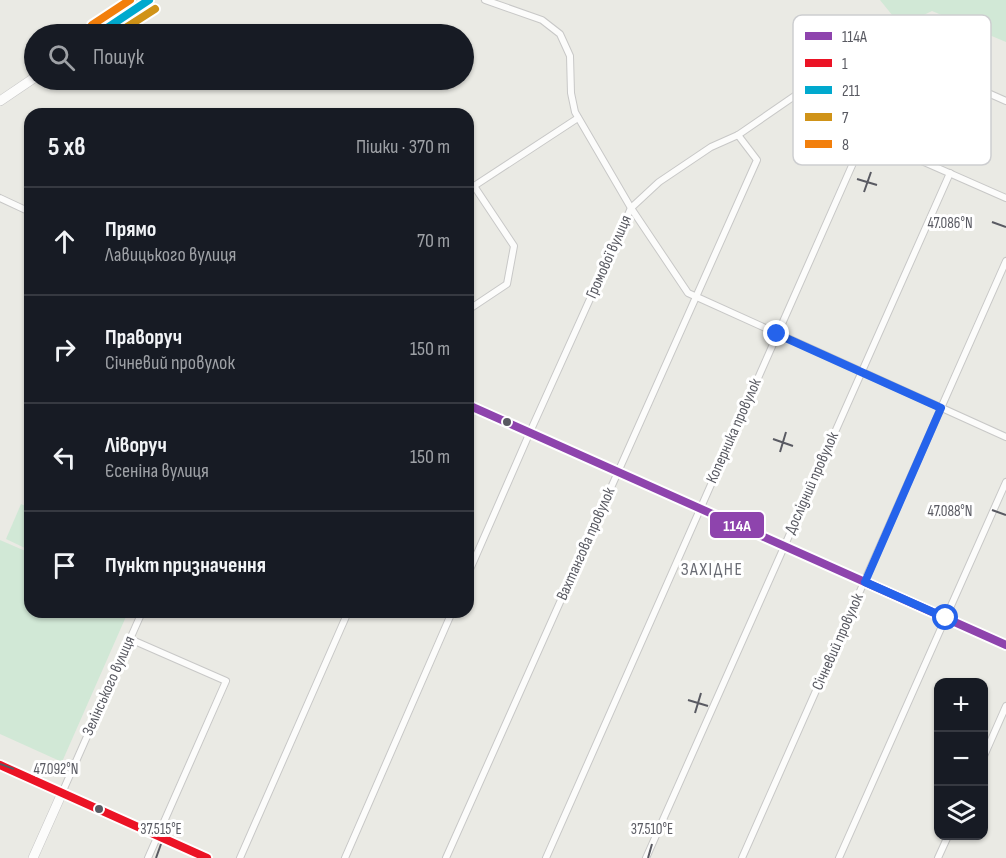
<!DOCTYPE html>
<html lang="uk">
<head>
<meta charset="utf-8">
<style>
	body { margin:0; font-family:"Sofia Sans Condensed",sans-serif; background:#242831; color:#f1f3f6 }
	.controls { position:absolute; right:18px; bottom:18px; display:grid; overflow:hidden; border-radius:12px; box-shadow:0 2px 4px #0004 }
	.controls button { width:54px; height:54px; display:grid; place-items:center; padding:0; border:0; border-bottom:2px solid #363941; background:#171b24; color:#f1f3f6; font:30px sans-serif }
	.stop { position:absolute; width:18px; height:18px; margin:-14px; border:4px solid #2563eb; border-radius:50%; background:#fff }
	.stop.end { background:#2563eb; border-color:#fff; box-shadow:0 2px 6px #0008 }
	.list { margin:0; padding:0; list-style:none }
	h2 { display:flex; justify-content:space-between; align-items:center; height:78px; margin:0; padding:0 24px; font-size:26px }
	h2 small { font-size:20px; font-weight:400; color:#9ea1a6 }
	.list li { display:grid; grid-template-columns:39px 1fr auto; gap:18px; align-items:center; box-sizing:border-box; height:108px; padding:0 24px; border-top:2px solid #363941 }
	.list b { display:block; font-size:22px; white-space:nowrap }
	.list p { margin:0; font-size:20px; white-space:nowrap; color:#9ea1a6 }
	.list em { font-size:20px; font-style:normal; color:#9ea1a6 }
	.icon { flex:none; width:33px; height:33px; fill:none; stroke:currentColor; stroke-width:2; stroke-linecap:round; stroke-linejoin:round }
	.map { position:relative; flex:none; width:1006px; height:858px; overflow:hidden }
	.search { position:absolute; background:#171b24; box-shadow:0 2px 4px #0004; left:24px; top:24px; width:450px; height:66px; display:flex; align-items:center; gap:15px; box-sizing:border-box; padding:0 21px; border-radius:33px; color:#9ea1a6; font-size:22px }
	.panel { position:absolute; background:#171b24; box-shadow:0 2px 4px #0004; left:24px; top:108px; width:450px; height:510px; border-radius:18px }
	.map>svg:first-child { display:block }
</style>
</head>
<body>
<div class="map">
<svg width="1006" height="858" viewBox="0 0 1006 858">
	<rect width="100%" height="100%" fill="#eaeae4"/>
	<g fill="#d1e8d6">
		<polygon points="880,0 1006,0 1006,42 932,11 901,26"/>
		<polygon points="21,504 30,508 30,537 25,548 6,539"/>
		<polygon points="0,540 30,553 30,612 128,612 62,762 0,734"/>
	</g>
	<g fill="none" stroke-linecap="round" stroke-linejoin="round">
		<g stroke="#c8c8c7" stroke-width="8">
			<g id="street">
				<polyline points="485,0 542,20 560,34 570,56 571,93 575,112 631,208 688,293 1006,437"/>
				<polyline points="823,77 865,136 1006,198"/>
				<polyline points="468,190 578,118"/>
				<polyline points="0,198 30,212"/>
				<polyline points="468,310 507,284 514,246 474,186"/>
				<polyline points="468,405 1006,645"/>
				<polyline points="468,574 530,432 631,208 659,182 711,147 738,135 873,42 1006,101"/>
				<polyline points="130,639 226,681 148,858"/>
				<polyline points="984,756 1006,706"/>
				<polyline points="62,793 142,612"/>
				<polyline points="240,858 348,612"/>
				<polyline points="345,858 452,612"/>
				<polyline points="446,858 757,160 738,135"/>
				<polyline points="546,858 865,136"/>
				<polyline points="646,858 950,173"/>
				<polyline points="742,858 1006,261"/>
				<polyline points="839,858 1006,482"/>
				<polyline points="938,858 948,836"/>
			</g>
		</g>
		<g stroke="#c7c7c7" stroke-width="10">
			<g id="secondary">
				<polyline points="98,34 149,0"/>
				<polyline points="0,101 34,78"/>
				<polyline points="0,765 207,858"/>
				<polyline points="33,858 62,793"/>
			</g>
		</g>
		<use href="#street" stroke="#fcfcfb" stroke-width="6"/>
		<use href="#secondary" stroke="#fcfcfb" stroke-width="9"/>
		<g stroke="#fff" stroke-width="12">
			<polyline id="bus-1" points="468,405 1006,645"/>
		</g>
		<g stroke="#fff" stroke-width="12">
			<polyline id="bus-2" points="0,765 207,858"/>
		</g>
		<g stroke="#fff" stroke-width="12">
			<polyline id="bus-3" points="98,34 149,0"/>
		</g>
		<g stroke="#fff" stroke-width="12">
			<polyline id="bus-4" points="116,34 155,9"/>
		</g>
		<g stroke="#fff" stroke-width="12">
			<polyline id="bus-5" points="92,25 130,0"/>
		</g>
		<use href="#bus-1" stroke="#8e44ad" stroke-width="8"/>
		<use href="#bus-2" stroke="#eb1325" stroke-width="8"/>
		<use href="#bus-3" stroke="#00a9ce" stroke-width="8"/>
		<use href="#bus-4" stroke="#d09318" stroke-width="8"/>
		<use href="#bus-5" stroke="#f27f0c" stroke-width="8"/>
	</g>
	<g fill="none" stroke-linecap="round" stroke-linejoin="round">
		<polyline stroke="#2563eb" stroke-width="8" points="777,334 941,408 865,582 946,618"/>
	</g>
	<path fill="none" stroke="#595a62" stroke-width="2" d="M 857,179 L 877,185M 864,192 L 871,172M 992,222 L 1006,227M 773,439 L 793,446M 780,452 L 786,432M 992,510 L 1006,515M 688,700 L 708,706M 695,713 L 701,693M 0,764 L 14,769M 156,858 L 161,844M 648,858 L 652,844"/>
	<g fill="#595a62" stroke="#fff" stroke-width="2">
		<circle cx="507" cy="422" r="5"/>
		<circle cx="99" cy="809" r="5"/>
	</g>
	<g text-anchor="middle" dominant-baseline="central" stroke-width="6" stroke-linejoin="round" paint-order="stroke">
		<g font-size="16" fill="#595a62" stroke="#fff">
			<text transform="translate(609 257) rotate(-66)">Громової вулиця</text>
			<text transform="translate(734 431) rotate(-66)">Коперника провулок</text>
			<text transform="translate(812 483) rotate(-66)">Дослідний провулок</text>
			<text transform="translate(586 544) rotate(-66)">Вахтангова провулок</text>
			<text transform="translate(838 642) rotate(-66)">Січневий провулок</text>
			<text transform="translate(109 686) rotate(-66)">Зелінського вулиця</text>
		</g>
		<g font-size="18" letter-spacing="1.5" fill="#6a6c74" stroke="#fff">
			<text x="712" y="569">ЗАХІДНЕ</text>
		</g>
	</g>
	<rect x="793" y="15" width="198" height="150" rx="9" fill="#fff" stroke="#cdced0" stroke-width="1.5"/>
	<rect x="805" y="32" width="27" height="8" fill="#8e44ad"/>
	<rect x="805" y="59" width="27" height="8" fill="#eb1325"/>
	<rect x="805" y="86" width="27" height="8" fill="#00a9ce"/>
	<rect x="805" y="113" width="27" height="8" fill="#d09318"/>
	<rect x="805" y="140" width="27" height="8" fill="#f27f0c"/>
	<g font-size="16" fill="#595a62">
		<text x="842" y="42">114А</text>
		<text x="842" y="69">1</text>
		<text x="842" y="96">211</text>
		<text x="842" y="123">7</text>
		<text x="842" y="150">8</text>
	</g>
	<g font-size="15" text-anchor="middle" fill="#595a62" stroke="#fff" stroke-width="6" stroke-linejoin="round" paint-order="stroke">
		<text x="950" y="228">47.086°N</text>
		<text x="950" y="516">47.088°N</text>
		<text x="56" y="774">47.092°N</text>
		<text x="161" y="834">37.515°E</text>
		<text x="652" y="834">37.510°E</text>
	</g>
	<rect stroke="#fff" stroke-width="2" x="709" y="511" width="56" height="28" rx="6" fill="#8e44ad"/>
	<g font-size="16" text-anchor="middle" font-weight="bold" fill="#fff">
		<text x="737" y="531">114А</text>
	</g>
</svg>
<div class="controls">
<button>+</button>
<button>−</button>
<button><svg class="icon" aria-label="layers" viewBox="0 0 24 24"><path d="M12 4l9 5-9 5-9-5zM3 14l9 5 9-5"/></svg></button>
</div>
<div class="stop" style="left:946px;top:618px"></div>
<div class="stop end" style="left:777px;top:334px"></div>
<div class="search"><svg class="icon" aria-label="search" viewBox="0 0 24 24"><circle cx="10" cy="10" r="6"/><path d="M15 15l6 6"/></svg>Пошук</div>
<section class="panel">
<h2>5 хв<small>Пішки · 370 m</small></h2>
<ul class="list">
<li><svg class="icon" aria-label="ahead" viewBox="0 0 24 24"><path d="M12 20V5M6 11l6-6 6 6"/></svg><div><b>Прямо</b><p>Лавицького вулиця</p></div><em>70 m</em></li>
<li><svg class="icon" aria-label="right" viewBox="0 0 24 24"><path d="M7 20v-9h11M14 6l5 5-5 5"/></svg><div><b>Праворуч</b><p>Січневий провулок</p></div><em>150 m</em></li>
<li><svg class="icon" aria-label="left" viewBox="0 0 24 24"><path d="M17 20v-9H6M10 6l-5 5 5 5"/></svg><div><b>Ліворуч</b><p>Єсеніна вулиця</p></div><em>150 m</em></li>
<li><svg class="icon" aria-label="arrive" viewBox="0 0 24 24"><path d="M6 21V4h12l-3 4 3 4H6"/></svg><div><b>Пункт призначення</b></div></li>
</ul>
</section>
</div>
</body>
</html>
